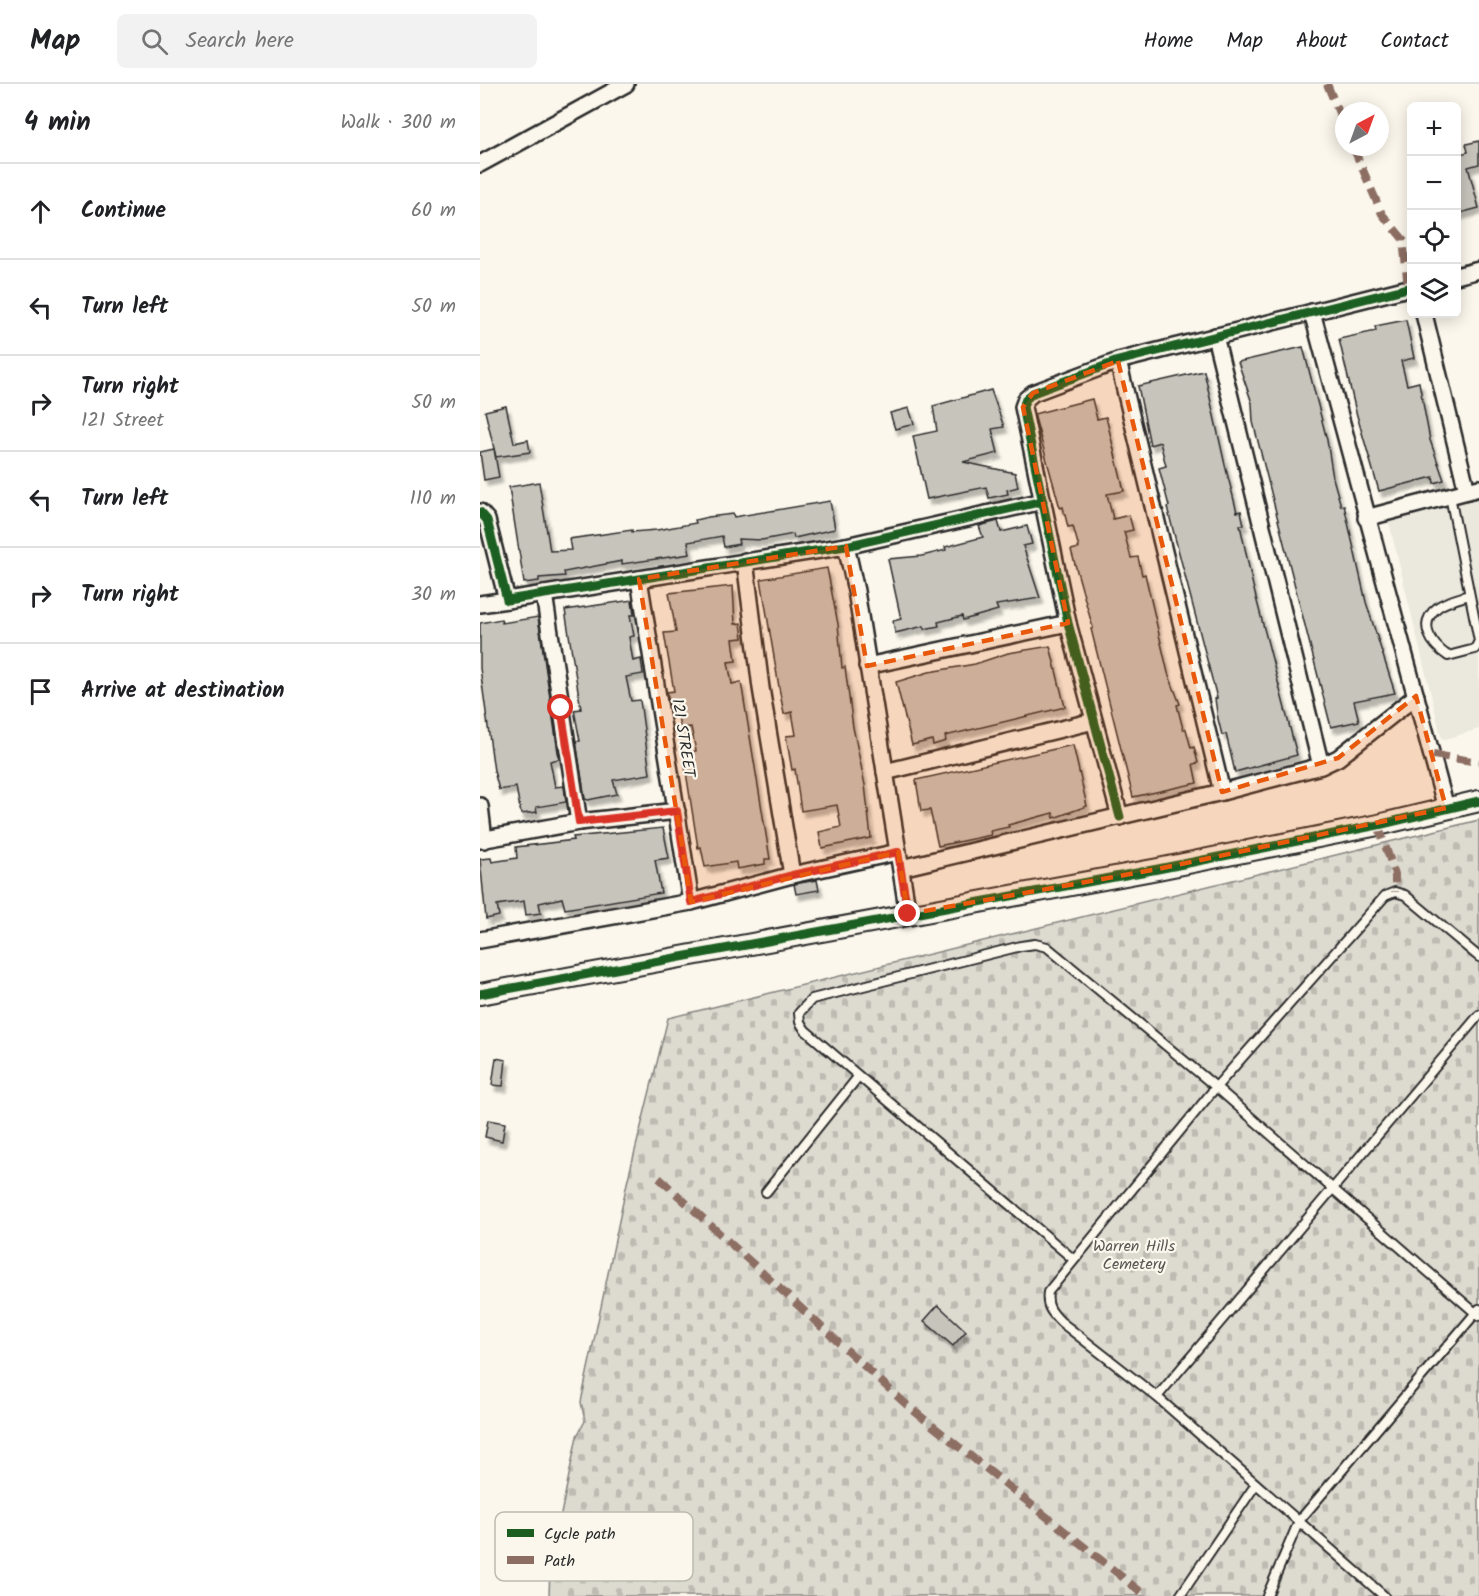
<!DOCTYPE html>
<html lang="en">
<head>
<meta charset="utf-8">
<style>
	body { margin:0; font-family:Kalam,sans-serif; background:#f2f2f2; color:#202124 }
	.controls { position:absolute; right:18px; top:18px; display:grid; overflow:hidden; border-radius:9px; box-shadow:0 3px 15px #0003 }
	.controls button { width:54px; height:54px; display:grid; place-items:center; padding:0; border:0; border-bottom:2px solid #e0e0e0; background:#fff; color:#202124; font:30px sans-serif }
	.compass { position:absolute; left:855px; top:18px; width:54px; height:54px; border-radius:50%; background:#fff; box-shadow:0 3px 15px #0003; rotate:41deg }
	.stop { position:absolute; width:18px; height:18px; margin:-14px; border:4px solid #d93025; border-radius:50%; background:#fff }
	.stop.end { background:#d93025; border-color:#fff; box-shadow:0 2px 6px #0008 }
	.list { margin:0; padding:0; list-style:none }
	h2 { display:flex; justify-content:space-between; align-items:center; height:78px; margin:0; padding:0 24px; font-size:26px }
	h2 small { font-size:20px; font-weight:400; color:#757577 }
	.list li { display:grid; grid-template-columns:39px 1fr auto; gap:18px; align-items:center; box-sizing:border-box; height:96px; padding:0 24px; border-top:2px solid #e0e0e0 }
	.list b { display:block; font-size:22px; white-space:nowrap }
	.list p { margin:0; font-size:20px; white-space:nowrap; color:#757577 }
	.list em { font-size:20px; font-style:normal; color:#757577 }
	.icon { flex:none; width:33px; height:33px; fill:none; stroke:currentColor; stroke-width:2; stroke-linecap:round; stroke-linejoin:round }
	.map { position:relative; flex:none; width:999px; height:1512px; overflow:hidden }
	header { display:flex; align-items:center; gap:36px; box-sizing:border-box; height:84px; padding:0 30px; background:#fff; border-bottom:2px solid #e0e0e0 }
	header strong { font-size:28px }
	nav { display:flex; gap:33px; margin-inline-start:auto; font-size:21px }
	.search { width:420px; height:54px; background:#f2f2f2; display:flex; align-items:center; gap:15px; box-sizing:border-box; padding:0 21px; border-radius:9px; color:#757577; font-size:22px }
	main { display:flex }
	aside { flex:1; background:#fff }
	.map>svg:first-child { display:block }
</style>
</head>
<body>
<header>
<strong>Map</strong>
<div class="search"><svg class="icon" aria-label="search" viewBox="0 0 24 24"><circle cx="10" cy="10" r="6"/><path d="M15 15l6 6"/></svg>Search here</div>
<nav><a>Home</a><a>Map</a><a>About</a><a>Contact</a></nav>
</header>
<main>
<aside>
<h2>4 min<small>Walk · 300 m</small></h2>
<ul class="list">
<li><svg class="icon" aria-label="ahead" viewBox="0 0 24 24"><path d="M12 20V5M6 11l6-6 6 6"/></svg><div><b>Continue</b></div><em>60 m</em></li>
<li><svg class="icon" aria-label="left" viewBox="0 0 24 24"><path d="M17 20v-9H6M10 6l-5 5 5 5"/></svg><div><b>Turn left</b></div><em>50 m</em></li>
<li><svg class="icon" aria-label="right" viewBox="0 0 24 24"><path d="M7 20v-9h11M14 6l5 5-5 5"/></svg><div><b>Turn right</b><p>121 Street</p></div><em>50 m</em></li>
<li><svg class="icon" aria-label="left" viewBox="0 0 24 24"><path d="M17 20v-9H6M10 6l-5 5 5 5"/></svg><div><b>Turn left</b></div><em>110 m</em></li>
<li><svg class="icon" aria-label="right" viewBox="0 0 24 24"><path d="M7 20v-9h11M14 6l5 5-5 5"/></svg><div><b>Turn right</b></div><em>30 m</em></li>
<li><svg class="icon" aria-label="arrive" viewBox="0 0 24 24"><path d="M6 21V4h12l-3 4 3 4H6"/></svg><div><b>Arrive at destination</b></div></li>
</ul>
</aside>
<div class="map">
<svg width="999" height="1512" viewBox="0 0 999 1512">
	<defs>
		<pattern id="cemetery-stones" width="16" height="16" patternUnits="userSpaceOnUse" patternTransform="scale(1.5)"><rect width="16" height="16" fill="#dddad0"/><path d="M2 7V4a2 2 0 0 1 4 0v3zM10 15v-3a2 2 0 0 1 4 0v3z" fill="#bebbb3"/></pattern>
		<filter id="shadow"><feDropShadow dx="3.5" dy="6" stdDeviation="1.5" flood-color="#0004"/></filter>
	</defs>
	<rect width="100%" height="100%" fill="#fbf7ec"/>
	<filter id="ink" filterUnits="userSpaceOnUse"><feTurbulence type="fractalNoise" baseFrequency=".0167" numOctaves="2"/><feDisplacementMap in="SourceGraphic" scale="12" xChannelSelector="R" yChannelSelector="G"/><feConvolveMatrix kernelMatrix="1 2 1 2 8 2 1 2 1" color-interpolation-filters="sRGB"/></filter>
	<g filter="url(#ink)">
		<polygon fill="#ebe8de" points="999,399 999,645 962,656 905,422"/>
		<polygon fill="url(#cemetery-stones)" stroke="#84827e" stroke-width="1.5" points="999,736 999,1512 69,1512 70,1484 97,1352 105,1337 101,1318 147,1099 188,934"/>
		<g fill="#c7c4bc" stroke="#2b2b2b" stroke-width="1.5" filter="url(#shadow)">
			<polygon points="999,57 999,80 988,83 999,124 976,130 976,71 988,68 986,60"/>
			<polygon points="926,236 934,274 921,277 927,301 939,298 950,356 964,396 954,399 953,393 899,407 876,328 859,255 896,247 895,242"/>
			<polygon points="823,263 847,356 853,394 861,422 864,421 886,518 915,609 874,617 879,637 851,643 773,338 772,319 758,278"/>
			<polygon points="724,287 745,381 757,428 761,427 764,441 760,441 773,502 817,671 755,688 746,650 742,651 738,635 735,615 737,614 687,423 689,422 679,384 686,382 680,358 670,361 658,302"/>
			<polygon points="511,306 524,343 512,345 518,369 483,378 535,389 538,403 527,406 528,410 509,414 506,403 447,415 433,352 457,347 453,322"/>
			<polygon points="612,315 617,335 626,333 644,407 627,410 633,435 649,431 653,446 644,448 651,474 658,473 662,491 665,490 688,589 700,620 697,621 703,645 706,645 711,664 714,663 718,679 713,680 717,699 653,713 611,545 613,544 591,466 599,464 593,442 588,443 583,423 580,424 554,330"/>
			<polygon points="26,322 34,359 48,356 50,368 16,373 5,327"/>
			<polygon points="429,324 434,340 415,345 410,329"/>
			<polygon points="14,365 19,393 4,396 0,368"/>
			<polygon points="59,398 70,467 91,466 89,455 152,446 152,448 177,446 216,439 215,436 228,433 253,430 254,433 350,417 355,445 314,454 313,450 282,456 258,455 259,460 244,463 242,452 208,458 210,470 142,480 142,477 84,488 85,492 59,494 59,497 44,499 29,403"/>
			<polygon points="518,437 521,448 547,442 552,460 543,462 560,514 516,521 518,526 483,536 482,532 458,538 459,542 444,545 444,542 415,549 413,537 421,535 408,475 442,472 466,466 465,463 503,453 499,442"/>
			<polygon points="347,484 358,540 362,584 365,583 373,643 385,701 391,754 342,764 339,748 361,743 357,721 321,727 315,685 312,686 306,652 316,651 312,628 304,630 300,609 281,495"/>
			<polygon points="253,502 255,540 261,539 263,554 253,555 256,577 248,578 252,600 261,598 290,775 285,775 285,780 257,785 256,778 225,783 221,763 218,764 203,669 216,667 211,643 200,644 197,625 190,625 187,608 194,607 184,549 196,548 189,509"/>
			<polygon points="152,516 154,531 150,531 154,552 149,553 153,577 161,575 163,590 146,593 151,617 160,616 170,690 133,696 137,710 108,716 105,715 96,657 100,657 94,626 101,625 85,526"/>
			<polygon points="58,533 79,675 70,677 75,703 84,702 86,718 56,723 57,728 41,730 36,703 19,706 14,687 0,584 0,539 21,535 22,539"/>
			<polygon points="570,562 585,623 465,652 466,657 453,661 452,656 432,661 416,598 449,588 495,580 528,569"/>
			<polygon points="593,661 607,722 574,734 573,729 528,741 529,743 510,747 511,751 458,762 450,726 441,727 436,696"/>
			<polygon points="183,744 189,774 175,776 181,809 85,825 82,814 59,819 61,829 46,831 44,817 17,821 19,832 6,835 0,775 11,774 12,778 37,774 36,763 94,756 93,753"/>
			<polygon points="337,796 339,806 316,810 314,800"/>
			<polygon points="16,974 26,976 23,1002 12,1001"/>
			<polygon points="8,1036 25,1039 22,1057 5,1053"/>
			<polygon points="458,1221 486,1247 473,1262 444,1237"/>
		</g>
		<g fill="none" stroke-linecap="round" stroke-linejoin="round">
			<g stroke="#2b2b2b" stroke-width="12">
				<g id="service">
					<path d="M 970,412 L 999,557 L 995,565 L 968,572 C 952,561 936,540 958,523 C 966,517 980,514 989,511"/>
					<polyline points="286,1108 378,993"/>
					<polyline points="593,1175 325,946 320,938 319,929 332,915 541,862 555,860 567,863 736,1003 999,1232"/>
					<polyline points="677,1313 999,931"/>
					<polyline points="700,1512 776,1400"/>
					<polyline points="787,1512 819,1437 999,1225"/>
					<path d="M 904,1512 L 677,1313 L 581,1238 C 571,1228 566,1222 568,1208 L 736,1003 L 905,812 L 915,808 L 925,811 L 999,873"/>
				</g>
			</g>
			<g stroke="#2b2b2b" stroke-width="20">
				<g id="minor">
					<polyline points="0,80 146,0"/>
					<polyline points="976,192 999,186"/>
					<polyline points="832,228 966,724"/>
					<polyline points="944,230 987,407"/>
					<polyline points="735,252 841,682"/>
					<polyline points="638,277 742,708 841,682 858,674 936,612"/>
					<polyline points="0,428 7,436 27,516 366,462 563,417"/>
					<polyline points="886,434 999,404"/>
					<polyline points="366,462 376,507 428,830"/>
					<polyline points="265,477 281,604 312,791"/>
					<polyline points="159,495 211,818"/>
					<polyline points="64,510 99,738"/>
					<polyline points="0,520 27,516"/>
					<polyline points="387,582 588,539"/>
					<polyline points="405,688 614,637"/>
					<polyline points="0,722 4,756"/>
					<polyline points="640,733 588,539 543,323 546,315 553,309 638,277 932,203"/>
					<polyline points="0,756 99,738 197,727"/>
					<polyline points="421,784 742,708"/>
					<polyline points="0,856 211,818 312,791 418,768"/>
				</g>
			</g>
			<g stroke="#2b2b2b" stroke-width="24">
				<polyline id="tertiary" points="0,910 678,785 898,741 999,717"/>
			</g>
			<use href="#service" stroke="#fbf7ec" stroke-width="8"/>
			<use href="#minor" stroke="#fbf7ec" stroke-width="15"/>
			<use href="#tertiary" stroke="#fbf7ec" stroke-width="20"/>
			<g stroke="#8d6e63" stroke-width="8" stroke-dasharray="15 8" stroke-linecap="butt">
				<polyline points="847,0 864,41"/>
				<polyline points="873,63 902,130 923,155 928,204"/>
				<polyline points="953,671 999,678"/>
				<polyline points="898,741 915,790 915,808"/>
				<polyline points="179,1094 429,1323 666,1512"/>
			</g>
			<g stroke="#fbf7ec" stroke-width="13">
				<g id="cycleway">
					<polyline points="0,428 7,436 27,516 366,462 563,417"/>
					<polyline points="640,733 588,539 543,323 546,315 553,309 638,277 932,203"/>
					<polyline points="0,910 678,785 898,741 999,717"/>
				</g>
			</g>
			<use href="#cycleway" stroke="#1b5e20" stroke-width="9"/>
		</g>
	</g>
	<g fill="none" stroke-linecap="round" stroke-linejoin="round" filter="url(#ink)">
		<polyline stroke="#d93025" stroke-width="8" points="81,624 99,738 197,727 211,818 312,791 418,768 428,830"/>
	</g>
	<path fill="#e8590c" fill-opacity="0.2" stroke="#e8590c" stroke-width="4.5" stroke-dasharray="12 8" stroke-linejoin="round" d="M 638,277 L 742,708 L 858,674 L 936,612 L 966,724 L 678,785 L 428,830 L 418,768 L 211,818 L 159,495 L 366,462 L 387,582 L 588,539 L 543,323 L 553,309 Z"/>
	<g text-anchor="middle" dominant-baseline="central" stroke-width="4.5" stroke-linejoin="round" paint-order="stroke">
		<g font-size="16" fill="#2b2b2b" stroke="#fbf7ec">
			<text transform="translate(203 654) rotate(81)">121 STREET</text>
		</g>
		<g font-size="16" fill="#585754" stroke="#fbf7ec">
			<text x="654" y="1162">Warren Hills<tspan x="654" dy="18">Cemetery</tspan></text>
		</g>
	</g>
	<rect x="15" y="1428" width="198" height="69" rx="9" fill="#fbf7ec" stroke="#bdbab2" stroke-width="1.5"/>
	<rect x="27" y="1445" width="27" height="8" fill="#1b5e20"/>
	<rect x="27" y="1472" width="27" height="8" fill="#8d6e63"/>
	<g font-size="16" fill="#2b2b2b">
		<text x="64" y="1455">Cycle path</text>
		<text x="64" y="1482">Path</text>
	</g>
</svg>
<div class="controls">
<button>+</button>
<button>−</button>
<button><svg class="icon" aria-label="locate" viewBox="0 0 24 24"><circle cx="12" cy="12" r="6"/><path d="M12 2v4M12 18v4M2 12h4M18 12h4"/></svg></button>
<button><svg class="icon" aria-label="layers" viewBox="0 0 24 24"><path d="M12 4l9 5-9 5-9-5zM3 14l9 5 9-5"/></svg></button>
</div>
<svg class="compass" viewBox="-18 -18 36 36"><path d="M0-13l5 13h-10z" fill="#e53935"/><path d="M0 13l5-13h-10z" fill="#757577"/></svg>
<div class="stop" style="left:81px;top:624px"></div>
<div class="stop end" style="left:428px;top:830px"></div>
</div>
</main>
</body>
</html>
